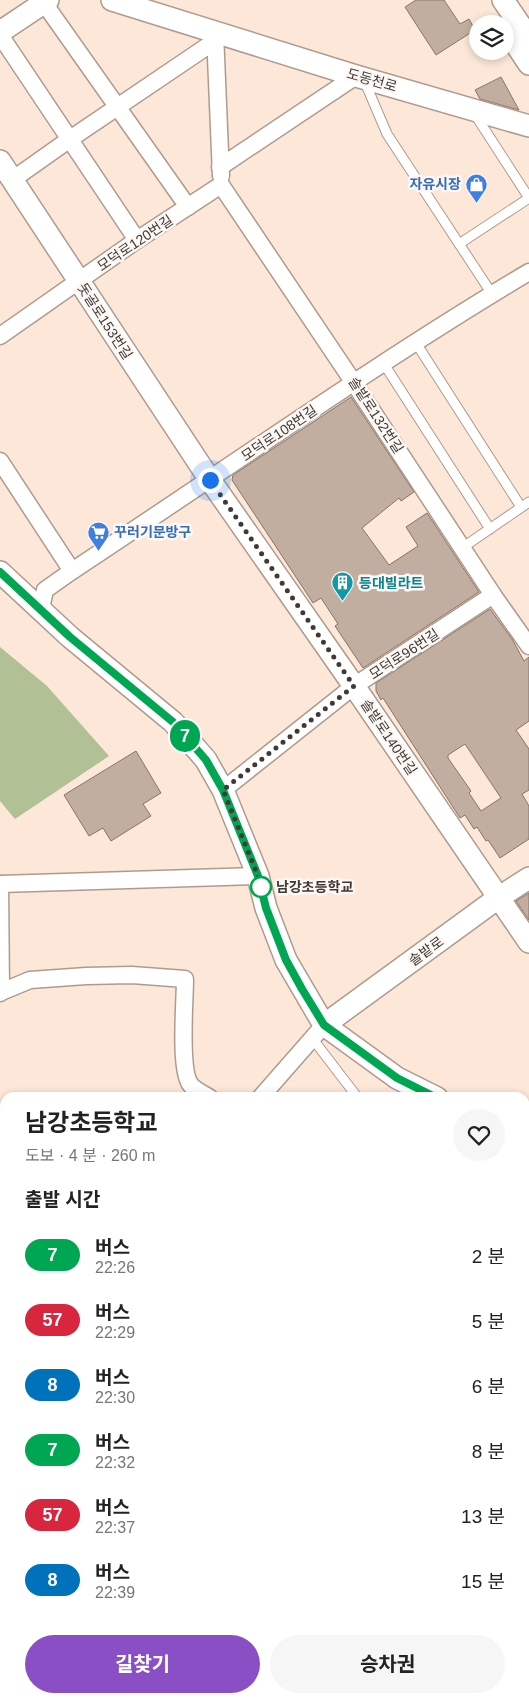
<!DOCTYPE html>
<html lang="ko">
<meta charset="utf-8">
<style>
:root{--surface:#fff;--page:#f6f6f6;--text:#222;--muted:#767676;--accent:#8b4fc5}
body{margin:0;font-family:Helvetica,"Noto Sans KR",sans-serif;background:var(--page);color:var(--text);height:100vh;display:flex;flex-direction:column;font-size:19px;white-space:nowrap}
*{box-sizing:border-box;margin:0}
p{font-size:16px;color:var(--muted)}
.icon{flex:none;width:28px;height:28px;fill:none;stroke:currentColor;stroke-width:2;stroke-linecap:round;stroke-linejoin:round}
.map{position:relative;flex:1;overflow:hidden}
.side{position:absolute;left:0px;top:1092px;width:530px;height:611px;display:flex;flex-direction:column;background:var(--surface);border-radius:15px 15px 0 0;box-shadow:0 2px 8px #0003}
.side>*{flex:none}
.badge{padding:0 10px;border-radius:16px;font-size:18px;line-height:32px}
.buttons{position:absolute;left:469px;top:15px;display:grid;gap:10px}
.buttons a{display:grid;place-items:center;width:45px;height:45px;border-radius:50%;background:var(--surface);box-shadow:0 2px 8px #0003;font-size:25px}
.you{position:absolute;width:25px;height:25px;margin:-12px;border:4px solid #fff;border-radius:50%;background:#1a73e8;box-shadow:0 0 0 8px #1a73e833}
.map>.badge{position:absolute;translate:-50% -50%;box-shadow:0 0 0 2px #fff}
h2{padding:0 25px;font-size:19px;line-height:45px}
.round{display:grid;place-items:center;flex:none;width:52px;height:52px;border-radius:26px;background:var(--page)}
.head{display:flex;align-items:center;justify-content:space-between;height:85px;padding:0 25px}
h1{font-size:24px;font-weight:700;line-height:38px}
.cta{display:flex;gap:10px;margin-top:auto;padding:10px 25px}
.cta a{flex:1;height:58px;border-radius:30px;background:var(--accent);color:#fff;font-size:20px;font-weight:700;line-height:58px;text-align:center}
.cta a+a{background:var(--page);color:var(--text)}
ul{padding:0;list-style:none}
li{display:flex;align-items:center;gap:15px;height:65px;padding:0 25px}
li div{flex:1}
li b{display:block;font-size:19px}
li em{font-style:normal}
li .badge{min-width:55px;font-weight:700;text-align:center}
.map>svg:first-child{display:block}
</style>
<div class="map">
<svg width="529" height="1703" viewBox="0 0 529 1703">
<rect width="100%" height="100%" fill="#fce7d9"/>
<g fill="#b1c095">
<path d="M0 647 47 686 109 756 15 819 0 801Z"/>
<path d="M529 1529V1703H328L335 1699H525V1532Z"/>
</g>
<g fill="#c2aea1" stroke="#877569" fill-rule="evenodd">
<path d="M416 0H444L460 24 469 19 475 30 436 55 405 7Z"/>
<path d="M501 77 519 110 480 99 475 90Z"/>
<path d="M351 397 414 492 401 501 399 498 362 528 389 565 418 546 406 527 427 513 479 592 363 668 335 626 338 624 321 598 313 603 232 480 233 475Z"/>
<path d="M490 609 512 639 524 661 529 657V721L516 730 529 749V790L522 794 529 806V839L500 858 488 840 486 841 477 827 474 829 465 815 460 818 383 698 381 700 376 691V683ZM465 744 501 798 481 811 469 793 471 791 448 758V755Z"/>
<path d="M136 751 161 793 143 804 151 816 111 841 103 828 89 836 64 795Z"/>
<path d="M529 893V920L516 901Z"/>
</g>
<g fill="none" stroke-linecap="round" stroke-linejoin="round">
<defs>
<g id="service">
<path d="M364 80 387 134 492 294"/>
<path d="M459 244 529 198 474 113"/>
<path d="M416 343 521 507"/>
<path d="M384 364 490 529"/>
<path d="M462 548 529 502"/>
<path d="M312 1038 358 1098"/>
<path d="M525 1538 529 1535"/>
<path d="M0 1692 5 1694"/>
<path d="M16 1699 27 1703"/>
<path d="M343 1703 350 1699"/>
</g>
<g id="minor">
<path d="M44 3 188 207"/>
<path d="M215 33 221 176"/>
<path d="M0 35 137 240"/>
<path d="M220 167 356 76"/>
<path d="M12 180 70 139 215 41"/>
<path d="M221 185 354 383 493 595 529 646"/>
<path d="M0 336 137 240 221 185"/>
<path d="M0 461 72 571"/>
<path d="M41 609 45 590 72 571C224 471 373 365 529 272"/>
<path d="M223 790 354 686 493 595"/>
<path d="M0 884 258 876"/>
<path d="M1 992 30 980 86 976 132 975 185 979C185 1001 179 1068 190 1084 194 1090 204 1094 210 1098"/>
<path d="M0 993 1 992 0 884"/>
<path d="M260 1098 324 1025"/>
<path d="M525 1263H529"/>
</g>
<g id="tertiary">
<path d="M112 0 356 76 529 126"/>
<path d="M503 0 529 38"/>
<path d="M505 28 529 64"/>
<path d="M0 32 48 0"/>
<path d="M0 161 210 480 354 686 529 942"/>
<path d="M0 572 70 637 173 722 206 760 223 790 258 876 266 908 286 960 324 1025 397 1078 437 1098"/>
<path d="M324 1025 498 898 529 878"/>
<path d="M525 1143 529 1144"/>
</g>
</defs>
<use href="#service" stroke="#af9b8e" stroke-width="11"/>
<use href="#minor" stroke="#af9b8e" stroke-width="19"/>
<use href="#tertiary" stroke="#af9b8e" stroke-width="24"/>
<use href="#service" stroke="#fff" stroke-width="9"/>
<use href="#minor" stroke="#fff" stroke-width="16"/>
<use href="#tertiary" stroke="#fff" stroke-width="21"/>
</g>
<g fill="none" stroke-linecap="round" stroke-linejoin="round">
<defs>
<path id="line" d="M0 572 70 637 173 722 206 760 223 790 258 876 266 908 286 960 302 989 324 1025 397 1078 437 1098"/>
</defs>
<use href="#line" stroke="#fff" stroke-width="11"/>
<use href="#line" stroke="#00a651" stroke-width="8"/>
<path stroke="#413934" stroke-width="5" stroke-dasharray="0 9" d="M210 480 354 686 223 790 258 876 262 892 261 887"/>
</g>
<defs>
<symbol id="shop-pin" viewBox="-11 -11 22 30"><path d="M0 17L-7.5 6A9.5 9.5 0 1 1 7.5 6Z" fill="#3f7fe0" stroke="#fcf8f5"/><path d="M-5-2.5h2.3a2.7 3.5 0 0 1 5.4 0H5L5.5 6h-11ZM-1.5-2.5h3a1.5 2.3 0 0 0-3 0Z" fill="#fff"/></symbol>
<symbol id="supermarket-pin" viewBox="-11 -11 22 30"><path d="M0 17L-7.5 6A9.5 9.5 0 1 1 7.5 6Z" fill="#3f7fe0" stroke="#fcf8f5"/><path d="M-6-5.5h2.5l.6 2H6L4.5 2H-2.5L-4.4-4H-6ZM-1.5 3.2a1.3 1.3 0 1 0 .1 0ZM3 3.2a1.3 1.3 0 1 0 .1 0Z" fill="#fff"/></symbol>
<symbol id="building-pin" viewBox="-11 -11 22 30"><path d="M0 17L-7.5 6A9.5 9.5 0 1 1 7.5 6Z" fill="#0f9aa8" stroke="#fcf8f5"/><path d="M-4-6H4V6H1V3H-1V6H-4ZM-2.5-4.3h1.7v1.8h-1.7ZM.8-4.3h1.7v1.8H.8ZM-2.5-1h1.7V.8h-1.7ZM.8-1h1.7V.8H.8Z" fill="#fff"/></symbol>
</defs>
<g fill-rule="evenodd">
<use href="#shop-pin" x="464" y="172" width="25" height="34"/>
<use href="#supermarket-pin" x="86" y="520" width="25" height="34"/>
<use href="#building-pin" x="330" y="570" width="25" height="34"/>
</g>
<circle fill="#fff" stroke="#00a651" stroke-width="2.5" cx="261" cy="887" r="10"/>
<g text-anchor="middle" stroke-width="5" stroke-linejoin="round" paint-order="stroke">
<g font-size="14" fill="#413934" stroke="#fcf8f5">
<text transform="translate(372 80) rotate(16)" y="5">도동천로</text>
<text transform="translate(135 243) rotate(-34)" y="5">모덕로120번길</text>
<text transform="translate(105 321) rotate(57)" y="5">돗골로153번길</text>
<text transform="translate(376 415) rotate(57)" y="5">솔밭로132번길</text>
<text transform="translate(279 433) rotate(-34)" y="5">모덕로108번길</text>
<text transform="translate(404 654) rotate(-33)" y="5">모덕로96번길</text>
<text transform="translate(389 737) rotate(56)" y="5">솔밭로140번길</text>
<text transform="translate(426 951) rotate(-36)" y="5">솔밭로</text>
</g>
<g font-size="14" font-weight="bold" fill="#366cbe" stroke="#fcf8f5" text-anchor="end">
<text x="461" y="189">자유시장</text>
<text x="114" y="537" text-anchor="start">꾸러기문방구</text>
</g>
<g font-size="14" font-weight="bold" fill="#0d838f" stroke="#fcf8f5" text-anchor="start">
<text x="359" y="588">등대빌라트</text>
</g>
<g font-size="14" font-weight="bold" fill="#413934" stroke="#fcf8f5" text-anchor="start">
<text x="276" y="892">남강초등학교</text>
</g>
</g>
</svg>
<div class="buttons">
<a><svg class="icon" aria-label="layers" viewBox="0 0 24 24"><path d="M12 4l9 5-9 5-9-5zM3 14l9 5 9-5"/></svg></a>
</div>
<div class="you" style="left:210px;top:480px"></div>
<b class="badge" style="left:185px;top:736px;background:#00a651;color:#fff">7</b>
<section class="side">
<div class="head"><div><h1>남강초등학교</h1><p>도보 · 4 분 · 260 m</p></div><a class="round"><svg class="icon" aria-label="heart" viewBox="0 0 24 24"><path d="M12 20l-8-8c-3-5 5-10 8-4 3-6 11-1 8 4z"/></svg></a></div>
<h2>출발 시간</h2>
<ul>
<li><span class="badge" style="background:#00a651;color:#fff">7</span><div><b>버스</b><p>22:26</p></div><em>2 분</em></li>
<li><span class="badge" style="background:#d7263d;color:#fff">57</span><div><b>버스</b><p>22:29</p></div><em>5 분</em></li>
<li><span class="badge" style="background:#0072bc;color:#fff">8</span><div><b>버스</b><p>22:30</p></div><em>6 분</em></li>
<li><span class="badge" style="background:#00a651;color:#fff">7</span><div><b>버스</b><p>22:32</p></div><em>8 분</em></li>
<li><span class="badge" style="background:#d7263d;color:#fff">57</span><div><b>버스</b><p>22:37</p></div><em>13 분</em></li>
<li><span class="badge" style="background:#0072bc;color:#fff">8</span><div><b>버스</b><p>22:39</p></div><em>15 분</em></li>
</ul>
<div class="cta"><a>길찾기</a><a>승차권</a></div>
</section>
</div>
